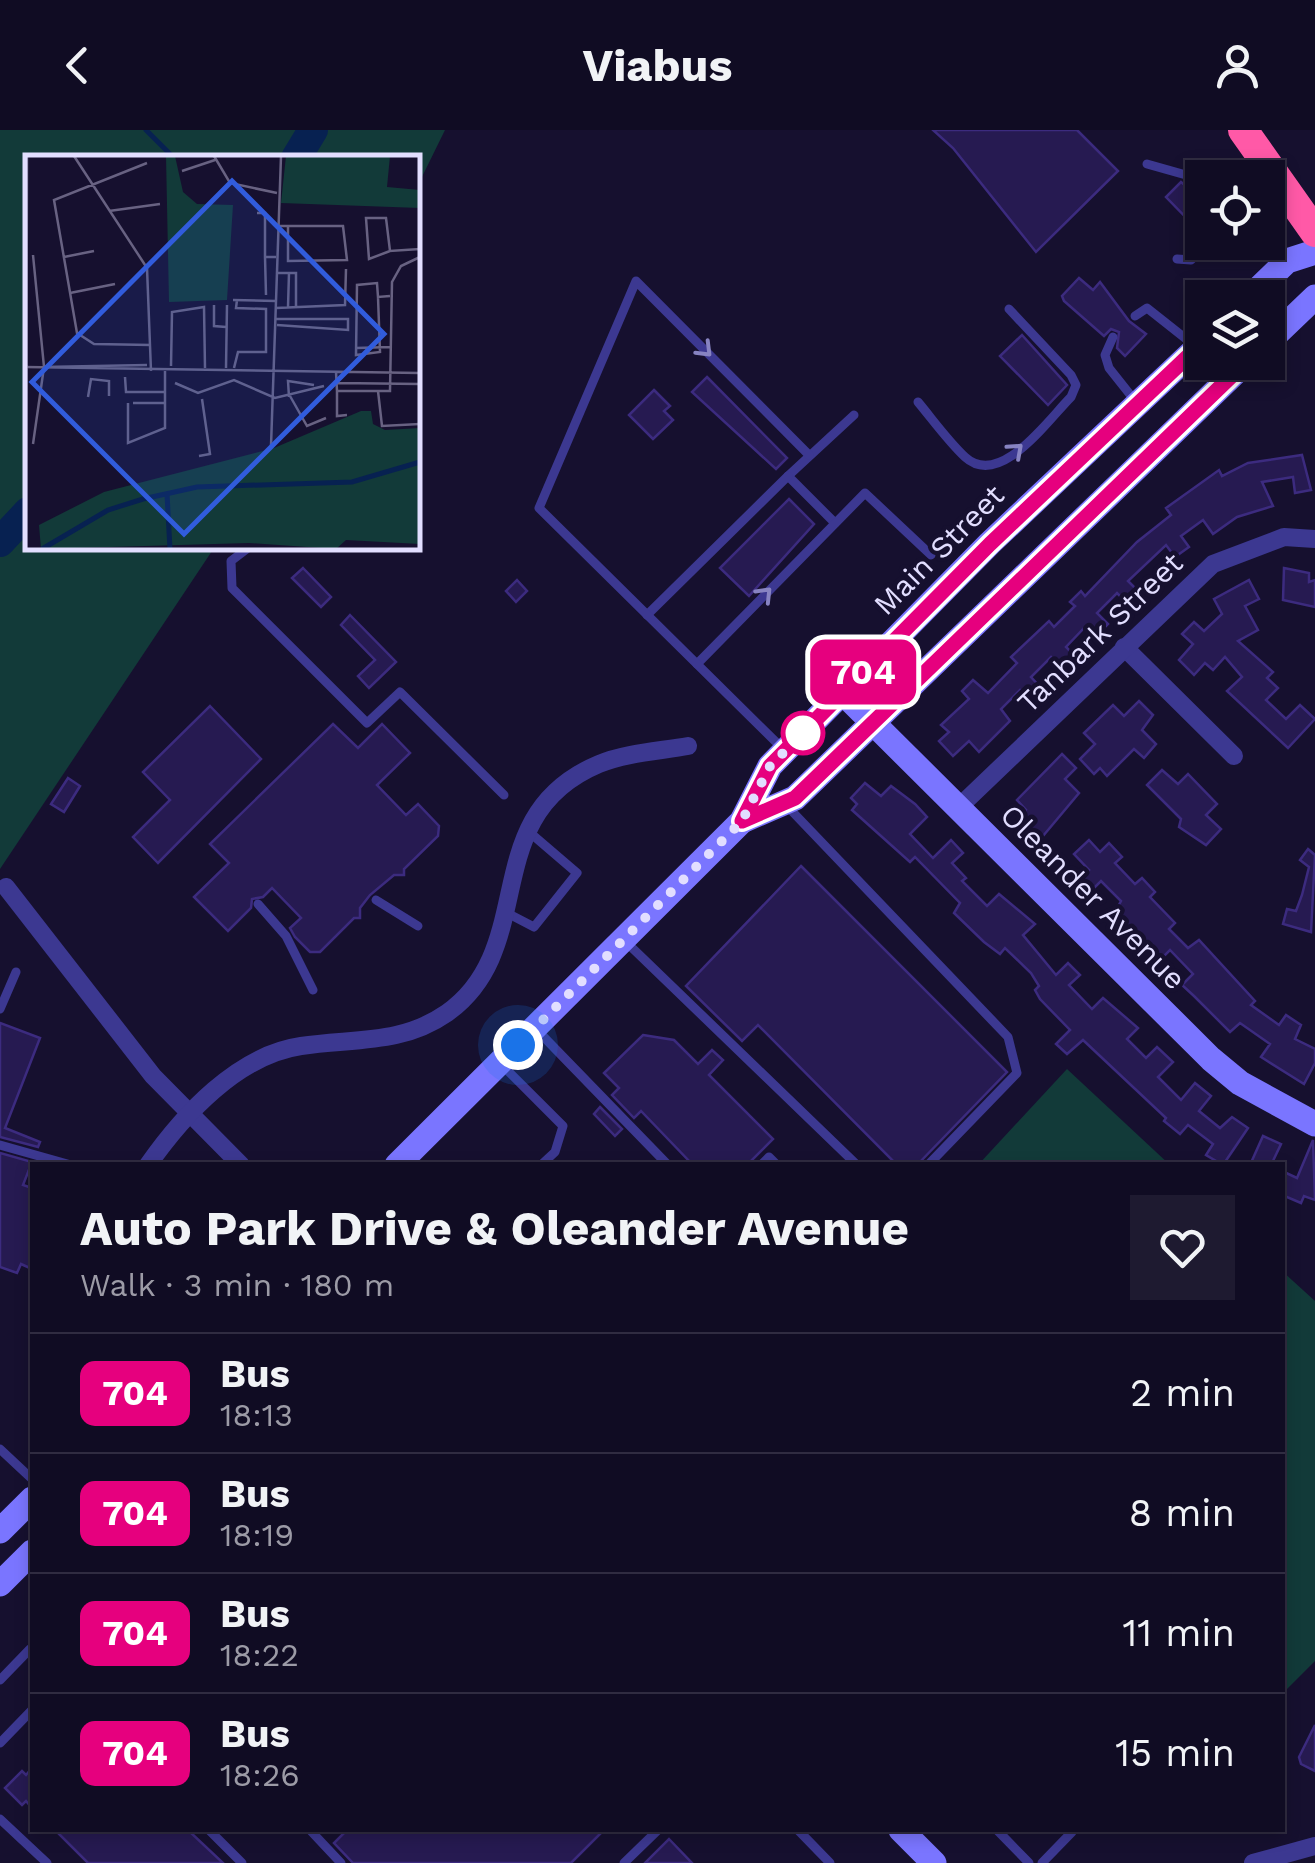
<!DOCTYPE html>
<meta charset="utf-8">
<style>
:root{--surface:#100c23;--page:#1e1a30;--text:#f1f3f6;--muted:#9c9ba6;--line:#302c41}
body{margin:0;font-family:"Work Sans",sans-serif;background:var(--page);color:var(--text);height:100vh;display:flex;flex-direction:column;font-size:38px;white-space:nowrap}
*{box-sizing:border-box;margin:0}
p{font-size:32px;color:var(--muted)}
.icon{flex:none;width:55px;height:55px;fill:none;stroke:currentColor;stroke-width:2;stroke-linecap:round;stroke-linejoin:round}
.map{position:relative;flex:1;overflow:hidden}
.side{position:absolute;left:30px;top:1032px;width:1255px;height:670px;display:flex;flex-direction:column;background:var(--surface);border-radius:0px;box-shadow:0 5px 15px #0003,0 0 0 2px var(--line)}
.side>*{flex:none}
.badge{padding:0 20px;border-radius:15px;font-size:35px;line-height:65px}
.buttons{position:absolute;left:1185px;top:30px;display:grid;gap:20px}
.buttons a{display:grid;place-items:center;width:100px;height:100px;border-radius:0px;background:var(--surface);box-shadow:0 5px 15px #0003,0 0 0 2px var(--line);font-size:50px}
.you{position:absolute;width:50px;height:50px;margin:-25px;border:8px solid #fff;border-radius:50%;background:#1a73e8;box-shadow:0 0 0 15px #1a73e833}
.map>.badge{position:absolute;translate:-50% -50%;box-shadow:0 0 0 5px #fff}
.round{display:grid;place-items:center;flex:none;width:105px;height:105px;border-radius:0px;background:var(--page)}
.head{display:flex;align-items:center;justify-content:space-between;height:170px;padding:0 50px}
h1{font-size:48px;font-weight:700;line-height:75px}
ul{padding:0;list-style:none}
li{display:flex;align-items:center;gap:30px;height:120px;padding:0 50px;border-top:2px solid var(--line)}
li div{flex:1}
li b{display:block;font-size:38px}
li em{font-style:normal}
li .badge{min-width:110px;font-weight:700;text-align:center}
header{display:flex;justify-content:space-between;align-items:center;height:130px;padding:0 50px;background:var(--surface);font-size:45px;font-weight:700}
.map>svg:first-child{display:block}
</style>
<header><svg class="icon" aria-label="back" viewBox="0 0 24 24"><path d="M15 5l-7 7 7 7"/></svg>Viabus<svg class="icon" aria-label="person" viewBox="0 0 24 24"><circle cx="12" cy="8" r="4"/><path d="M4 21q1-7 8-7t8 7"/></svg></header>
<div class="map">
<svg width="1315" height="1733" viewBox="0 0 1315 1733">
<rect width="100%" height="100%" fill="#16102f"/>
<g fill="#123a39">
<path d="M0 0H445L418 55V28H28V418H214L0 739Z"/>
<path d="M1067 939 1170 1035H978Z"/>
<path d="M1282 1141 1315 1171V1531L1283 1563Z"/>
</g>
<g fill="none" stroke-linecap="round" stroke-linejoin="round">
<path stroke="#072151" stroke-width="5" d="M146 0 174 28"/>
<g stroke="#072151" stroke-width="30">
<path d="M296 28 313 0"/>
<path d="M0 412 28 382"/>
</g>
</g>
<g fill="#261a51" stroke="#3c2b7f" stroke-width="2.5">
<path d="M933 0H1077L1118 41 1036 122 953 18Z"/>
<path d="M1181 52 1202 69V104L1166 67Z"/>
<path d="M1079 148 1093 160 1100 152 1129 191 1146 204 1125 226 1117 218 1119 202 1111 199 1104 206 1064 171 1062 166Z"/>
<path d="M1022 205 1067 255 1048 275 1000 226Z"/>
<path d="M707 247 787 328 776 339 692 262Z"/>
<path d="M654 260 670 276 664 281 673 290 653 309 629 285Z"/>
<path d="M1302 325 1311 360 1295 363 1293 347 1262 352 1273 376 1237 387 1213 404 1203 390 1181 406 1189 417 1175 427 1166 415 1128 451 1139 462 1127 473 1117 463 1097 483 1108 494 1095 507 1085 497 1066 517 1076 527 1063 539 1051 527 1031 547 1042 559 1030 571 1020 560 1001 579 1010 591 979 622 969 611 953 626 939 611 949 602 941 595 969 569 962 561 973 550 988 563 1017 533 1011 527 1049 491 1054 497 1075 476 1070 472 1081 461 1085 466 1137 412 1171 385 1166 378 1219 340 1222 346 1248 333Z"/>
<path d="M789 369 814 394 749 466 720 438Z"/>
<path d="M303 438 331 467 321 477 292 448Z"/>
<path d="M1284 438 1309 443V452L1315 450V477L1283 470Z"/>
<path d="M517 450 527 461 516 472 506 461Z"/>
<path d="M1249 450 1259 469 1245 476 1258 500 1238 511 1273 542 1267 548 1278 558 1266 570 1286 589 1300 575 1315 589 1288 618 1227 561 1242 547 1225 527 1213 540 1205 533 1194 545 1179 530 1193 514 1182 504 1194 492 1204 501 1222 484 1214 469Z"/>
<path d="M350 485 396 532 369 558 358 546 375 530 341 495Z"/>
<path d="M1139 571 1153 585 1142 600 1156 614 1144 628 1134 619 1107 646 1100 638 1094 644 1080 629 1095 614 1084 603 1113 575 1124 586Z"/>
<path d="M210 576 261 629 158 733 133 707 170 670 143 642Z"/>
<path d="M333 594 358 618 382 594 410 623 377 655 406 685 418 674 439 696 438 706 404 739V745H394L370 765 360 778V788H354L320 822H310L295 807 290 798 301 788 272 758 263 767 252 769 251 778 228 801 194 767 229 733 210 714Z"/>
<path d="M1062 624 1076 638 1065 649 1079 663 1038 712 1018 693 1026 680 1017 670Z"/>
<path d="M1162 640 1178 654 1188 644 1217 674 1206 685 1221 699 1206 715 1179 697 1181 689 1147 655Z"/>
<path d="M68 648 80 656 64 682 51 674Z"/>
<path d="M865 653 881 666 891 656 915 674 927 687 910 704 933 728 951 710 963 723 952 733 966 748 962 751 987 776 999 764 1035 794 1023 805 1056 845 1068 833 1080 845 1069 855 1092 879 1103 868 1138 898 1127 909 1146 928 1157 917 1173 932 1158 947 1181 970 1195 953 1211 966 1199 981 1220 998 1232 987 1248 998 1223 1035 1206 1025 1213 1014 1188 995 1180 1004 1164 991 1166 988 1083 910 1067 924 1056 914 1070 900 1040 869 1035 860 1039 856 1031 843 1005 818 1000 824 984 812 954 783 960 773 915 727 910 732 852 680 857 674 851 668Z"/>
<path d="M1089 710 1100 722 1109 713 1122 727 1115 733 1135 754 1142 748 1155 762 1150 767 1175 793 1169 799 1188 818 1199 810 1255 871 1251 875 1279 895 1286 885 1301 895 1295 909 1315 919V933L1304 954 1261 927 1270 914 1240 893 1230 902 1194 866 1182 855 1193 844 1170 820 1158 832 1114 784 1121 771 1101 751 1089 763 1078 751 1089 740 1074 724Z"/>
<path d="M1308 719 1315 725 1311 802 1283 794 1287 779 1296 781 1302 765 1309 737 1300 730Z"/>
<path d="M801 736 1007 942 917 1035H897L758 895 742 911 686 856Z"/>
<path d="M0 893 40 908 5 998 40 1012 38 1017 0 1007Z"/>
<path d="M643 905 674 910 698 934 712 920 723 930 709 945 773 1009 747 1035H693L641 981 634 988 612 965 619 958 604 943Z"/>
<path d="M600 977 622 999 615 1006 594 984Z"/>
<path d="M1263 1006 1281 1014 1271 1035H1250Z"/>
<path d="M1313 1010 1315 1070 1304 1066 1301 1073 1282 1065V1041L1297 1048Z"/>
<path d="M0 1023 32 1032 23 1055 32 1058V1139L21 1134 17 1143 0 1137Z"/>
<path d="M1315 1595V1641L1301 1634 1299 1627Z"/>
<path d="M32 1638V1678L26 1671 22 1675 5 1658 22 1641 26 1645Z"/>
<path d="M55 1700H188L223 1733H88Z"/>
<path d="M347 1700H604L571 1733H353L334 1713Z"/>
<path d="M669 1709 692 1733H645Z"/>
</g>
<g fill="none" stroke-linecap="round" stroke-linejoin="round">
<g stroke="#3c3891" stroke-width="9">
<path d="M1147 34 1186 45 1202 61"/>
<path d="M1177 129 1191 130 1210 112"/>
<path d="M1135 186 1147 178 1195 216"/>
<path d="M1113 207 1105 225 1109 238 1136 272"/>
<path d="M918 272C933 290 948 311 965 327 1000 359 1047 291 1071 267L1076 255 1071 245 1009 179"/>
<path d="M835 393 788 346 854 285"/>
<path d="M248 418 231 431 232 458 367 593 400 562 504 665"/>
<path d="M647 485 788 346"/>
<path d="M697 534 865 363 931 425"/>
<path d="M781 617 539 378 636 151 809 325"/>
<path d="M786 675 1008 907 1017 943 928 1035"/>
<path d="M376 770 418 796"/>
<path d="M258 774 286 806 313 860"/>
<path d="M507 783 534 797 577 743 528 701"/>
<path d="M625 811 857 1035"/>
<path d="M0 879 16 842"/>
<path d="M537 900 668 1035"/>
<path d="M502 935 563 996 555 1022 541 1035"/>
<path d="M0 1015 71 1035"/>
<path d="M761 1035 769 1027 777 1035"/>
<path d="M0 1319 32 1349"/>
<path d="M0 1550 30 1519 32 1522"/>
<path d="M0 1613 32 1580"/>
<path d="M0 1689 47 1733"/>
<path d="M209 1700 242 1733"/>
<path d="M310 1700 341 1733"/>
<path d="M798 1700 830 1733"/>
<path d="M997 1700 1029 1733"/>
<path d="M624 1733 658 1700"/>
<path d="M1042 1733 1072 1702"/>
</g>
<g stroke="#3c3891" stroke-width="18">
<path d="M1124 517 1234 626"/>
<path d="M958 678 1213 434 1284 407 1315 409"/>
<path d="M6 757 153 946 241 1035"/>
<path d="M148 1035C183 985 238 925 301 916 353 908 401 915 447 883 541 816 475 686 599 634 625 623 660 621 688 616"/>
<path d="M1253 1733 1315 1716"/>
</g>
<g stroke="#7a75ff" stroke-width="25">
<path d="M1249 168 1287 131 1315 122"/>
<path d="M1268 212 1315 167"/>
<path d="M843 563 1211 929 1240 953 1315 994"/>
<path d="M742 691 795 668 1246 232"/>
<path d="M397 1035 742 691 770 636 990 413 1202 213"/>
<path d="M0 1401 32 1369"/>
<path d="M0 1454 32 1422"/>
<path d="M901 1700 934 1733"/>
</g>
<path stroke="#ff59a7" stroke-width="30" d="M1243 0 1315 102"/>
</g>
<defs><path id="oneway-chevron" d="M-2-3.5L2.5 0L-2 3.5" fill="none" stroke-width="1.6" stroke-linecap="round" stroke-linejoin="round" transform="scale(2.5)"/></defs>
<g stroke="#8783c2">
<use href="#oneway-chevron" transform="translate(705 220) rotate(45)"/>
<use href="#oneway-chevron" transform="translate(1016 320) rotate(-42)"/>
<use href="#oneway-chevron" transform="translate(765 464) rotate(-46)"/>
</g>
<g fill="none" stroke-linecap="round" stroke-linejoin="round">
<defs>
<path id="line" d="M1202 213 990 414 770 636 742 691 795 668 1246 232"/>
</defs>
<use href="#line" stroke="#fff" stroke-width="22"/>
<use href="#line" stroke="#e6007e" stroke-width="15"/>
<path stroke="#e2deff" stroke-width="10" stroke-dasharray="0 18" d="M518 915 742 691 770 636 808 598 803 603"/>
</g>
<circle fill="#fff" stroke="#e6007e" stroke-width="5" cx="803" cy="603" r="20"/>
<g text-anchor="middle" stroke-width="9" stroke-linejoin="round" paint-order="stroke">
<g font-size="30" fill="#e2deff" stroke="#16102f">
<text transform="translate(939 420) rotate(-45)" y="10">Main Street</text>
<text transform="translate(1100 503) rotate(-44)" y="10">Tanbark Street</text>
<text transform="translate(1093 767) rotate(45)" y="10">Oleander Avenue</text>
</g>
</g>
<g transform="translate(25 25)">
<rect width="395" height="395" fill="#16102f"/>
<path d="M141 1H150L158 37 172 49 208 50 202 145 144 147ZM261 1H365L362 32 395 35V53L256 48ZM336 256H346L348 269 360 275 395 273V389L321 385 311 394 224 388 16 394 14 370 79 337 249 293Z" fill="#123a39"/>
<path fill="none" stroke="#072151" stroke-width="5" d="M142 339 145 394M17 394 83 355 118 344 172 332 327 327 395 307"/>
<path fill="none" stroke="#686282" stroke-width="2.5" d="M49 1 122 113 126 216M189 1 205 28 252 38M122 8 29 45 52 178 69 189 126 190M157 16 190 5M84 56 135 49M232 58H240V102H251M251 71H318L322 105 263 106V71M365 96 344 104 341 63H361L365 96 395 94M39 102 69 96M240 102 241 140M251 118H271V152M45 138 90 129M353 142 355 197 331 200 332 130 352 128 353 142 365 141M208 145 251 146M189 150V171L201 172M263 152 264 118M251 153 320 150 321 114M251 164H323V175L252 170M331 193 365 192M146 211 147 157 179 152 180 213M0 212 395 218M19 212 122 210M201 213 202 150M209 213 213 197H241V154L211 153 212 145M311 217 312 236H365L367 127 376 111 395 102M100 222 101 237H140M150 228 173 238 209 225 250 243 299 231M312 228 395 229M312 236V261L322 260M353 236 357 271 395 269M265 241 282 271 301 263M63 242 66 224 84 226V241M264 242 263 226 289 230M103 248V288L140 273V216M108 248H140M8 289 19 212 8 100M246 291 256 1M174 301 185 299 177 244M1 394 2 1"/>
<path fill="#315cdc" fill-opacity="0.15" stroke="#315cdc" stroke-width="5" d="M207 26 359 179 159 379 7 227Z"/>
<rect width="395" height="395" fill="none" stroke="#e2deff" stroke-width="5"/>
</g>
</svg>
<div class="buttons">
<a><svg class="icon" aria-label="locate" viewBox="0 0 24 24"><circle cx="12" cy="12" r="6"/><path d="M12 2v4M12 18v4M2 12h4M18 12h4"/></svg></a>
<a><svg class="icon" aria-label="layers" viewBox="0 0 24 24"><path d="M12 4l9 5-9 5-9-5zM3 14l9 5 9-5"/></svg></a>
</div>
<div class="you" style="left:518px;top:915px"></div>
<b class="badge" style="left:863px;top:542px;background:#e6007e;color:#fff">704</b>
<section class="side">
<div class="head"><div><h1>Auto Park Drive &amp; Oleander Avenue</h1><p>Walk · 3 min · 180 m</p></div><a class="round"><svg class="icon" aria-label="heart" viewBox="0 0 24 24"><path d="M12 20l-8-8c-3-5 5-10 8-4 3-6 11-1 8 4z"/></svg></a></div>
<ul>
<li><span class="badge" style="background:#e6007e;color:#fff">704</span><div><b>Bus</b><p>18:13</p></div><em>2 min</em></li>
<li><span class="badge" style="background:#e6007e;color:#fff">704</span><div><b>Bus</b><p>18:19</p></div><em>8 min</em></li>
<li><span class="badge" style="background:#e6007e;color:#fff">704</span><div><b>Bus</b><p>18:22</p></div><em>11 min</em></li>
<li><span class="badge" style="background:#e6007e;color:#fff">704</span><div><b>Bus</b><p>18:26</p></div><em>15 min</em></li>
</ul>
</section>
</div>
